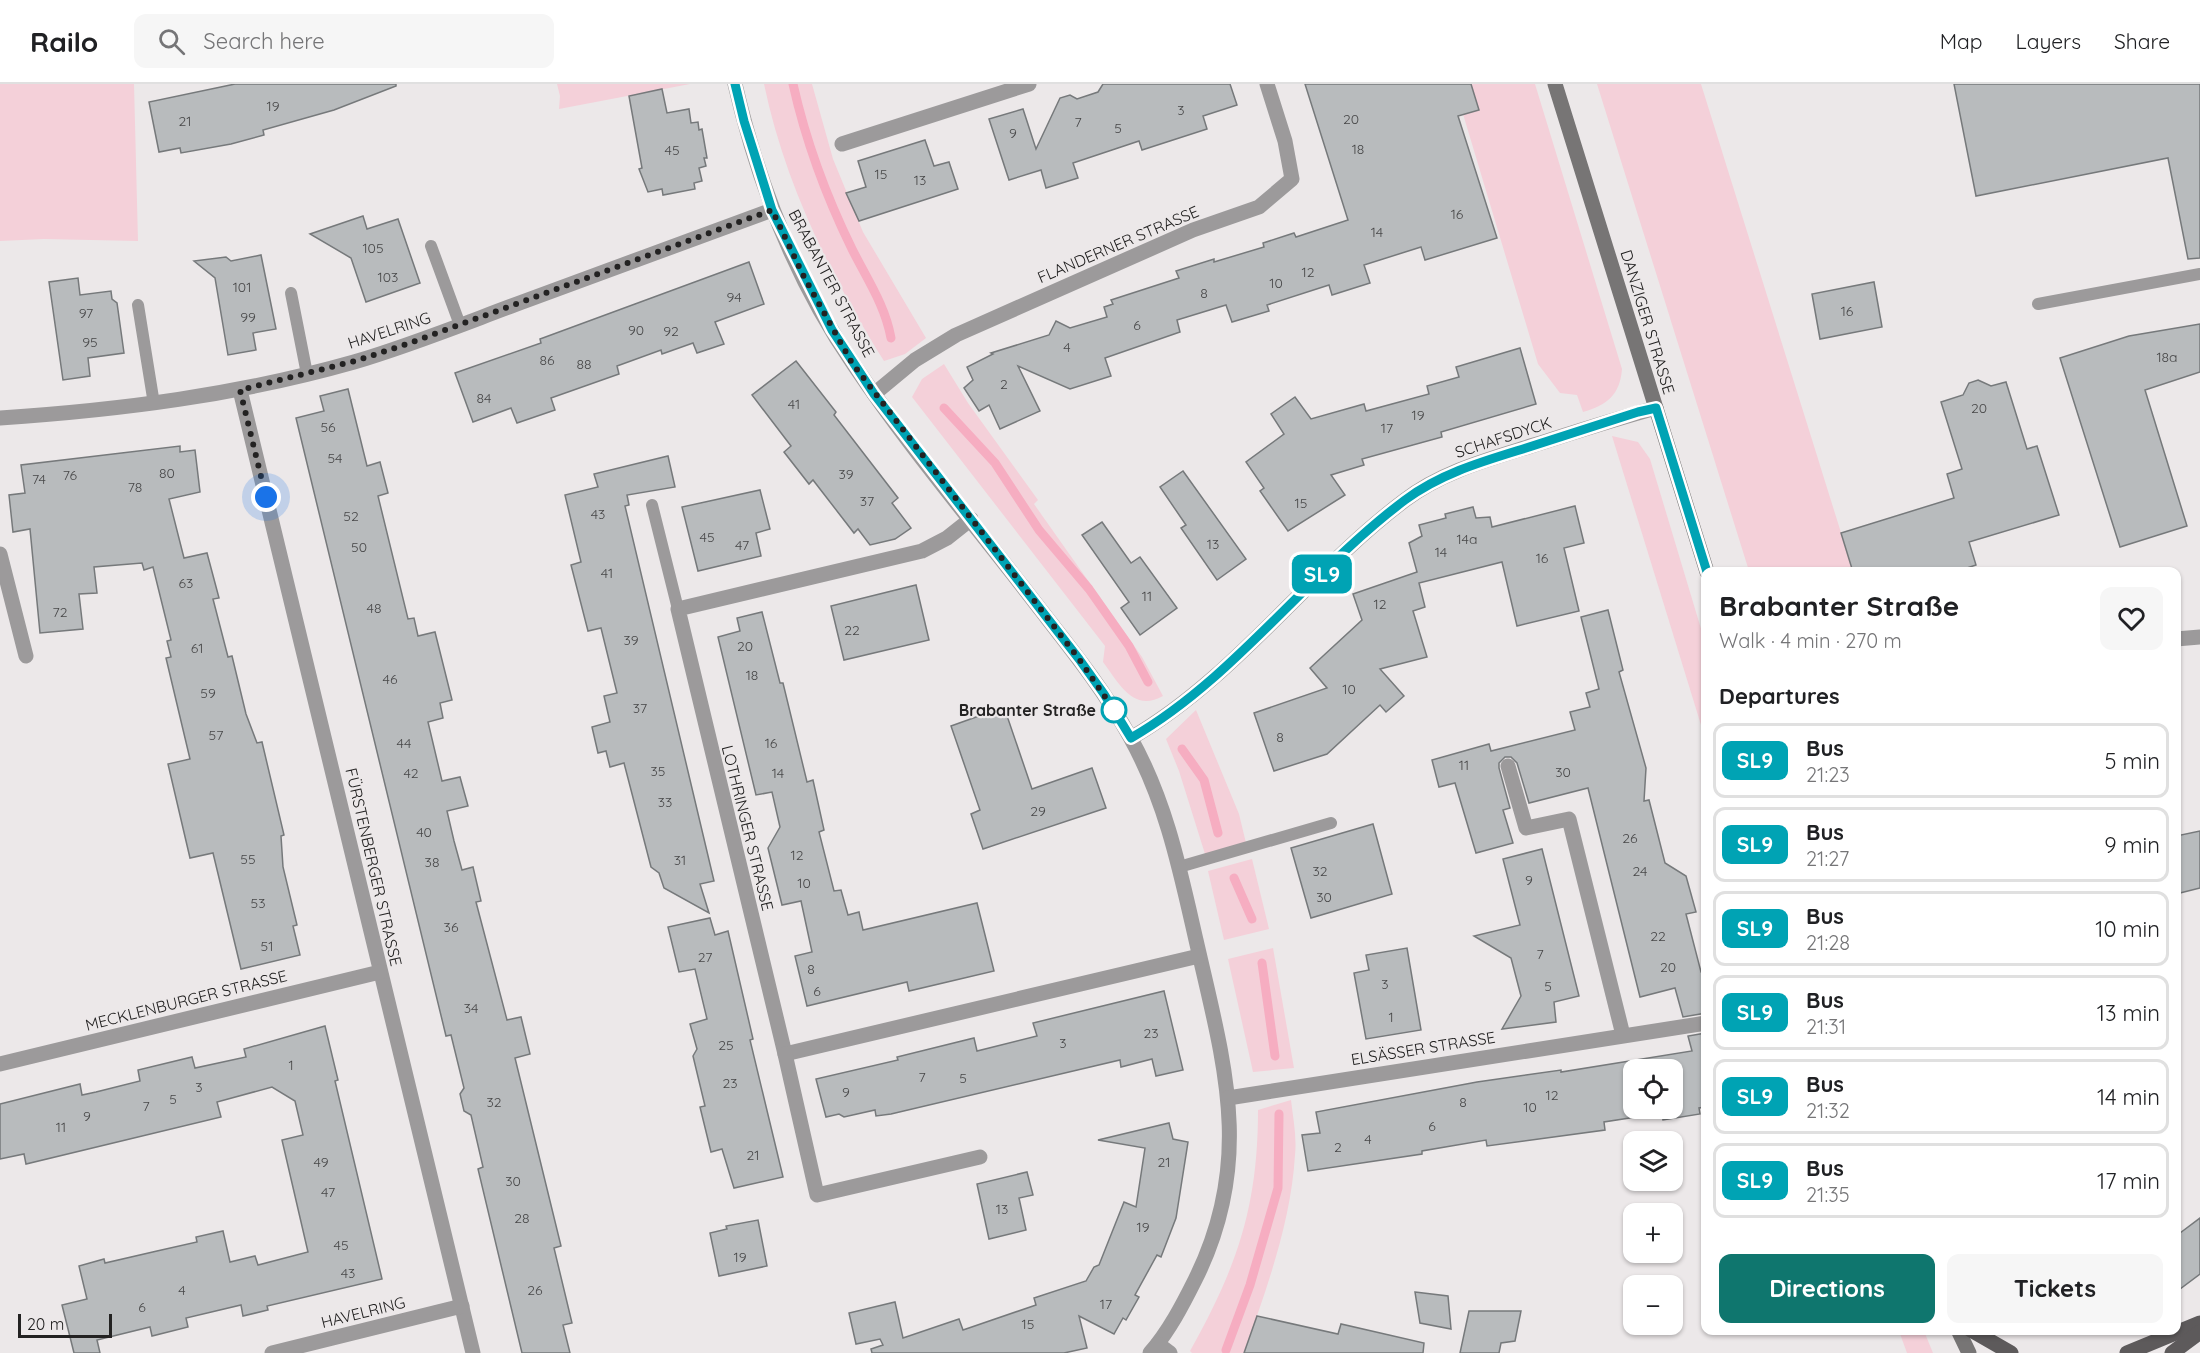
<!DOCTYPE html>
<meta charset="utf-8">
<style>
:root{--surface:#fff;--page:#f6f6f6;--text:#202124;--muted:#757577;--line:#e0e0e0;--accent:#0f766e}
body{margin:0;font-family:Quicksand,sans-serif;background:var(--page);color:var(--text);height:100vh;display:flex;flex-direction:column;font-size:22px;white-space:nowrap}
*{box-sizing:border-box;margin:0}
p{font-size:20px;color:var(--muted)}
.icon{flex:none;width:33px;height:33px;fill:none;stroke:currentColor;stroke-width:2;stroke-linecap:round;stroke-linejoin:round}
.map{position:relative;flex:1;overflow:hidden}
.details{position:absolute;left:1701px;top:483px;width:480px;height:768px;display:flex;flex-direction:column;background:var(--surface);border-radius:12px;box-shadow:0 2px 4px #0004}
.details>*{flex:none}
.badge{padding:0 12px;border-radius:9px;font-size:21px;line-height:39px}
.controls{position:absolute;left:1623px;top:975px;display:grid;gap:12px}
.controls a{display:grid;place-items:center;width:60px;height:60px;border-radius:12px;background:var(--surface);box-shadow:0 2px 4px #0004;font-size:30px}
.scale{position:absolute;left:18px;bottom:15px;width:94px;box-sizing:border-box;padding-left:6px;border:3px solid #232222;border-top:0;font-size:16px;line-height:21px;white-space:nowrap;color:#232222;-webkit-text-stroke:4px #ece8e9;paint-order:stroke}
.you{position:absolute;width:30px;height:30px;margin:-15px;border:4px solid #fff;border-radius:50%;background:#1a73e8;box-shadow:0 0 0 9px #1a73e833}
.map>.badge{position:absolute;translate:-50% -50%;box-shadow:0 0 0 3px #fff}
h2{padding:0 18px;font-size:22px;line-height:54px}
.round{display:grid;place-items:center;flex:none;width:63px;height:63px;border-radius:12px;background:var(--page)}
.overview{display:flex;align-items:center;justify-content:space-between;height:102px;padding:0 18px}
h1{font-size:28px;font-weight:700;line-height:45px}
.cta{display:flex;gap:12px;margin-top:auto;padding:12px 18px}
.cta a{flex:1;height:69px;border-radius:12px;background:var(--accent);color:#fff;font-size:24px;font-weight:700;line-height:69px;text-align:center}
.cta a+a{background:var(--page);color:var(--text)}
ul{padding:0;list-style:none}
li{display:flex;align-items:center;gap:18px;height:75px;margin:0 12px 9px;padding:0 6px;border:3px solid var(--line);border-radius:12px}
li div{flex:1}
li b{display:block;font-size:22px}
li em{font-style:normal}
li .badge{min-width:66px;font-weight:700;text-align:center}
header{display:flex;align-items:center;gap:36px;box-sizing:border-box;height:84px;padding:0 30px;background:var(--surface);border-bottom:2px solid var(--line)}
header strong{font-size:28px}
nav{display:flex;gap:33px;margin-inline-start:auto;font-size:21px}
.search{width:420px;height:54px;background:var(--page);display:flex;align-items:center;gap:15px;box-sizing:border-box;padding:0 21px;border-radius:12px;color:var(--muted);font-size:22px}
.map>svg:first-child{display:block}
</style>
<header>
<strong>Railo</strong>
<div class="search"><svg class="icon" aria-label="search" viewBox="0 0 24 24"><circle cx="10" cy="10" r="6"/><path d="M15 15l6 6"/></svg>Search here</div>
<nav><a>Map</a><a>Layers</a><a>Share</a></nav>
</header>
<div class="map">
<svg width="2200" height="1269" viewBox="0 0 2200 1269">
<rect width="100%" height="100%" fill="#ece8e9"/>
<g fill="#f4d0d9">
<path d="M0 0H134L138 157 44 155 0 157Z"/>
<path d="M557 0H690L559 25 560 12Z"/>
<path d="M764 0H812L833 75 863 148 926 254 905 270 884 277C830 191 785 100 764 0Z"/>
<path d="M1453 0H1535L1622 285C1620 311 1607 321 1583 328L1577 311 1560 309 1538 280 1463 30 1479 26 1471 1Z"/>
<path d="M1597 0H1701L1853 487H1749Z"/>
<path d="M944 280 968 319 1038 416 1034 420 1142 573 1163 612C1133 629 1119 599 1103 578L1105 562 912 313 922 295Z"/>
<path d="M1612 352 1638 358 1650 375 1705 558V654Z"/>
<path d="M1196 626 1239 730 1246 759 1205 770 1179 687 1166 655Z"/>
<path d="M1252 775 1269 845 1224 856 1208 787Z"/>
<path d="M1273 864 1294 984 1253 988 1228 875Z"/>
<path d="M1291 1016C1293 1034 1297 1053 1295 1071 1291 1139 1266 1206 1244 1269H1192L1190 1267C1237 1183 1258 1123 1258 1026Z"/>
<path d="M1899 1247H1924L1933 1269H1907Z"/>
</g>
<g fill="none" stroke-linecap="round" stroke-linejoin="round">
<g stroke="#f6adc1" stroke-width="9">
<path d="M793 0C806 58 826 112 852 165 867 195 885 221 891 254"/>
<path d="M944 324 995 379 1039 446 1089 505 1129 562 1148 598"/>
<path d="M1182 665 1204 696 1218 749"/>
<path d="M1234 794 1252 835"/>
<path d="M1262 879 1275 972"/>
<path d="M1226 1266 1250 1201 1278 1104 1279 1030"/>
</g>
</g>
<g fill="#b8bbbd" stroke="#76797b" stroke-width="1.5" fill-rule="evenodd">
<path d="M235 0H396V2L334 26 263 46 264 51 231 60 181 69 180 64 159 68 149 18Z"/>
<path d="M1103 0H1230L1237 21 1203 32 1207 45 1142 66 1139 57 1073 79 1078 94 1046 104 1041 86 1009 96 989 35 1023 25 1036 65 1060 14 1070 11 1077 15 1098 8Z"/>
<path d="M1305 0H1471L1479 26 1458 32 1497 154 1425 176 1421 163 1364 181 1370 199 1332 211 1329 201 1267 221 1269 227 1232 238 1226 221 1177 236 1180 248 1105 274 1111 292 1070 305 1018 282 1040 327 1000 345 989 321 979 327 964 304 973 296 967 283 993 270 991 269 1049 251 1056 237 1070 244 1107 233 1104 223 1113 220 1111 216 1179 194 1176 187 1214 175V178L1264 163 1263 159 1294 149 1296 153 1348 136Z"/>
<path d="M1954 0H2200V174L2188 175 2168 74 1976 112Z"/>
<path d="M662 5 667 29 689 25 691 39 698 38 699 46 702 45 707 74H704L706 82 699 84 702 97 694 99 695 105 663 111 662 105 648 108 639 85 642 84 629 12Z"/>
<path d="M925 56 934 82 949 78 958 105 859 137 846 109 866 103 858 77Z"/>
<path d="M363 132 367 145 398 135 420 199 366 218 351 174 310 150Z"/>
<path d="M261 171 276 245 253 249 256 266 228 271 215 194 194 177 226 173 231 177Z"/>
<path d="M749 178 764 220 715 238 724 260 697 269 693 259 662 270 661 266 617 282 619 290 551 314 555 326 517 339 511 324 473 338 455 289 541 259 540 255Z"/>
<path d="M78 194 80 211 111 207 112 215 117 219 124 269 88 274 90 292 63 296 49 198Z"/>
<path d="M1874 198 1882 243 1820 255 1812 210Z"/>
<path d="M2200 240V288L2145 306 2187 442 2120 463 2060 274 2129 252Z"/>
<path d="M1520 264 1536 320 1441 348 1442 353 1362 375 1364 381 1331 391 1345 411 1288 447 1260 407 1264 404 1246 378 1284 350 1271 330 1295 313 1311 335 1364 320 1366 327 1429 310 1427 302 1459 293 1456 283Z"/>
<path d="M796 277 836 328 834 331 898 414 892 419 911 444 895 455 870 461 858 445 854 449 813 396 809 400 784 368 791 362 752 311Z"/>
<path d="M1978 296 1991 302 2006 298 2027 365 2037 362 2059 431 1969 458 1976 481 1955 488H1853L1841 449 1954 414 1947 390 1962 385 1941 318 1963 311 1969 299Z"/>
<path d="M348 305 367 382 380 378 388 409 378 412 408 535 414 534 418 552 435 548 452 616 440 619 443 634 428 638 442 697 460 693 468 722 447 727 454 757 462 786 473 783 481 817 476 818 507 936 521 933 530 970 515 974 561 1162 554 1164 572 1239 563 1241 570 1269H522L478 1085 483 1083 471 1031 464 1027 460 1010 464 1004 451 951 446 952 296 334 324 327 320 312Z"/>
<path d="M180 362V368L195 366 200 408 169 415 184 474 207 469 219 514 213 515 228 573 232 572 246 630 257 659 262 658 284 751 281 752 283 783 297 841 293 842 300 871 241 885 213 769 190 774 168 680 190 675 166 574 171 573 167 557 171 556 153 483 144 486 142 479 94 483 97 509 79 510 83 545 40 549 30 445 13 448 9 411 25 409 21 381Z"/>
<path d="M668 372 675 403 627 411 629 421 625 422 714 797 700 800 709 829 664 804 659 789 651 783 624 679 610 683 606 667 598 669 592 643 610 638 604 612 617 609 601 544 588 547 571 481 581 478 565 411 598 403 594 390Z"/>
<path d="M1183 387 1246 475 1217 496 1181 444 1186 441 1160 403Z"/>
<path d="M760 406 770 445 756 449 761 472 698 487 682 423Z"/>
<path d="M1575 422 1584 459 1564 464 1579 527 1517 542 1502 478 1419 499 1425 523 1413 527 1427 573 1380 585 1404 612 1386 628 1380 621 1327 670 1274 687 1254 629 1327 604 1310 584 1362 536 1353 510 1417 488 1409 459 1422 452 1419 441 1446 434 1445 430 1473 423 1476 434 1490 433 1492 443Z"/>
<path d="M1102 438 1131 479 1140 473 1177 524 1140 551 1121 524 1129 518 1082 451Z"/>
<path d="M916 501 929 556 844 576 831 522Z"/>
<path d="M1608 526 1623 586 1619 588 1646 684 1644 717 1649 716 1665 779 1686 792 1696 828 1686 830 1701 888 1706 887V929L1683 933 1675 904 1640 913 1588 704 1529 719 1517 679 1511 673H1505L1499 679V684L1510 724 1503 726 1513 759 1476 769 1455 699 1439 703 1432 676 1489 660 1491 667 1575 646 1570 628 1590 623 1586 609 1599 605 1581 533Z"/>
<path d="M762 528 780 599H783L807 698 813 696 824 746 819 748 834 807 841 806 848 831 859 828 863 846 977 819 994 887 909 907 907 898 807 922 795 872 812 868 801 817 782 821 768 764 780 743 772 708 756 711 718 553 740 547 737 534Z"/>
<path d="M1004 623 1032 705 1092 684 1106 724 983 765 971 730 980 726 951 642Z"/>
<path d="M1373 740 1392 810 1311 834 1291 764Z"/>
<path d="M2200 747V804L2176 810V752Z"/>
<path d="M1542 765 1579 912 1554 918 1556 938 1502 945 1521 912 1511 874 1474 852 1520 841 1503 775Z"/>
<path d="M710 834 715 851 728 847 753 955 750 956 783 1093 734 1104 722 1065 711 1068 700 1023 705 1022 693 972 697 965 690 940 707 935 695 885 679 888 668 843Z"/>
<path d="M1407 864 1421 946 1366 955 1354 889 1369 886 1366 871Z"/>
<path d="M1164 907 1183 986 1156 992 1152 975 1121 983 1120 976 891 1030 876 1032 875 1026 844 1033 839 1030 826 1033 816 995 898 976 897 973 974 954 977 967 1037 952 1033 939Z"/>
<path d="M325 942 338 996 335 997 382 1195 267 1222 268 1226 243 1232 241 1221 186 1234 188 1243 152 1252 150 1243 97 1256 100 1269H74L62 1221 87 1215 79 1182 104 1175 105 1179 157 1167 197 1158 196 1153 223 1147 230 1178 255 1172 258 1181 308 1168 282 1056 303 1051 295 1017 272 1003 217 1018 221 1033 26 1080 24 1070 0 1075V1020L80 1000 82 1011 96 1008 140 997 138 986 192 973 195 984 246 973 244 965Z"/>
<path d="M1706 949V1023L1699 1024 1700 1030 1663 1036 1662 1029 1604 1038 1605 1046 1487 1062 1486 1056 1422 1067V1070L1308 1087 1302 1051 1320 1049 1316 1028 1477 998 1561 986V988L1692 967 1688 952ZM1634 986H1672V1024H1634Z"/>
<path d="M1169 1039 1173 1055 1188 1058 1176 1134 1161 1173 1157 1171 1135 1211 1139 1213 1126 1236 1123 1234 1114 1250 1079 1232 1087 1264 1064 1269H872L871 1265 883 1261 880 1255 856 1260 849 1229 895 1218 903 1254 959 1235 963 1246 1036 1221 1034 1214 1086 1197 1094 1183 1099 1181 1124 1118 1136 1123 1145 1064 1098 1056Z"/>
<path d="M1027 1088 1033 1111 1019 1114 1026 1146 989 1155 977 1100Z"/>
<path d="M2200 1134V1190L2176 1208V1152Z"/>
<path d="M758 1136 767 1182 719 1192 710 1149 727 1145 726 1142Z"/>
<path d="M1415 1208 1448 1212 1451 1245 1420 1239Z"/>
<path d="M1469 1227H1521L1515 1257 1501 1259 1499 1269H1460Z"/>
<path d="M1257 1232 1338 1250 1341 1240 1424 1259 1423 1269H1244Z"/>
</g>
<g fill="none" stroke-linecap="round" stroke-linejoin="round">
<g stroke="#9c9a9b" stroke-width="12">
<path d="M431 162 460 241"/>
<path d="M291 209 307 290"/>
<path d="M2038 220 2200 190"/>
<path d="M138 221 154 320"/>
<path d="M652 421 678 525"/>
<path d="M1179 783 1331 739"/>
</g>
<g stroke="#9c9a9b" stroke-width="15">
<path d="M735 0C758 99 796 197 854 281 911 366 978 444 1040 525 1072 566 1105 607 1130 653 1166 717 1180 786 1196 856 1224 979 1255 1076 1195 1196 1182 1222 1169 1247 1150 1269"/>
<path d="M842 60 1029 0"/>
<path d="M240 306 473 1269"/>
<path d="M874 310 915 276 956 251 1193 146 1259 123 1292 95 1285 57 1267 0"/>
<path d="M0 334C120 326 238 311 354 278 412 261 468 238 525 217 607 187 690 156 772 126"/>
<path d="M971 435 947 454 922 467 678 525 785 970 1199 872"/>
<path d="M0 470 26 572"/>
<path d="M2176 555 2200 553"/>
<path d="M1131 654C1235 594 1309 488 1405 416 1443 387 1490 375 1534 361 1575 348 1615 335 1656 324"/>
<path d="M1508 682 1526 744 1569 735 1623 951"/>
<path d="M785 970 817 1111 980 1073"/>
<path d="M0 980 380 888"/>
<path d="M1228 1014 1706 939"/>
<path d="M1158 1260 1170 1269"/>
<path d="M272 1269 462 1222"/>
</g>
<g stroke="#777575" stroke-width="15">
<path d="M1555 0 1707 488"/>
<path d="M1958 1246 1969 1269"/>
</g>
<g stroke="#5d5a5b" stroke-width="15">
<path d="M1971 1246 2011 1269"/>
<path d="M2127 1269 2200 1239"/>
<path d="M2172 1269 2200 1248"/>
</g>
</g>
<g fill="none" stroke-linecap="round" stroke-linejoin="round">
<defs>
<path id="line" d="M735 0 744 37 772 126 832 246 874 310 1079 575 1104 610 1131 654C1234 595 1310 487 1405 416 1441 389 1484 377 1526 364 1563 352 1601 340 1638 328L1656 324 1707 488"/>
</defs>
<use href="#line" stroke="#fff" stroke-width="14"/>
<use href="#line" stroke="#00a3b4" stroke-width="9"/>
<path stroke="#232222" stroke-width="6" stroke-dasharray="0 10.8" d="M266 413 240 306 355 277 407 260 772 126 803 191 852 279 1079 575 1114 626"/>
</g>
<circle fill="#fff" stroke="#00a3b4" stroke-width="3" cx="1114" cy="626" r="12"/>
<g text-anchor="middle" stroke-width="4.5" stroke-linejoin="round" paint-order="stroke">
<g font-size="14" fill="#484849">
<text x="273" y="27">19</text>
<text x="1181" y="31">3</text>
<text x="1351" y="40">20</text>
<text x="185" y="42">21</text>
<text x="1078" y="43">7</text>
<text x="1118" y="49">5</text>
<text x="1013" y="54">9</text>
<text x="1358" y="70">18</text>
<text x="672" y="71">45</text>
<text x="881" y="95">15</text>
<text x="920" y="101">13</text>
<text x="1457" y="135">16</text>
<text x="1377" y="153">14</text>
<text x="373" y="169">105</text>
<text x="1308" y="193">12</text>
<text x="388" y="198">103</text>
<text x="1276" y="204">10</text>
<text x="242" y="208">101</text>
<text x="1204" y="214">8</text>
<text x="734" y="218">94</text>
<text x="1847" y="232">16</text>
<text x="86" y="234">97</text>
<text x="248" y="238">99</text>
<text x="1137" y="246">6</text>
<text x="636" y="251">90</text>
<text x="671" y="252">92</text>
<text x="90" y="263">95</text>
<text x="1067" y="268">4</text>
<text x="2167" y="278">18a</text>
<text x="547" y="281">86</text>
<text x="584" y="285">88</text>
<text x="1004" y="305">2</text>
<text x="484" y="319">84</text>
<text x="794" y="325">41</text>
<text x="1979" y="329">20</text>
<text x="1418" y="336">19</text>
<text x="328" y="348">56</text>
<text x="1387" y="349">17</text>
<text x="335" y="379">54</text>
<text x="167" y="394">80</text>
<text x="846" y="395">39</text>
<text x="70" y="396">76</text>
<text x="39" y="400">74</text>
<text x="135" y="408">78</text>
<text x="867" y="422">37</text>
<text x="1301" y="424">15</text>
<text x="598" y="435">43</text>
<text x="351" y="437">52</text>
<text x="707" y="458">45</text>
<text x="1467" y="460">14a</text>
<text x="1213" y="465">13</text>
<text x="742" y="466">47</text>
<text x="359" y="468">50</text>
<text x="1441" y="473">14</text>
<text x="1542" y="479">16</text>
<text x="607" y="494">41</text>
<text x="186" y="504">63</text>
<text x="1147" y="517">11</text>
<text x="1380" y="525">12</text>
<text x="374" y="529">48</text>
<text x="60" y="533">72</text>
<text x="852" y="551">22</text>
<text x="631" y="561">39</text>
<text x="745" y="567">20</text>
<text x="197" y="569">61</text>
<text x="752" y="596">18</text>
<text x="390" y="600">46</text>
<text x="1349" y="610">10</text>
<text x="208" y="614">59</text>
<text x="640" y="629">37</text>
<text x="216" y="656">57</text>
<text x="1280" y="658">8</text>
<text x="404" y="664">44</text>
<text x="771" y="664">16</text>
<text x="1464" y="686">11</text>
<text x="658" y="692">35</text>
<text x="1563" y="693">30</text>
<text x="411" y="694">42</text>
<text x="778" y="694">14</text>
<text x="665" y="723">33</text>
<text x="1038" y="732">29</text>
<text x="424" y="753">40</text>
<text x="1630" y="759">26</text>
<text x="797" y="776">12</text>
<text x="248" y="780">55</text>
<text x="680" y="781">31</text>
<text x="432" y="783">38</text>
<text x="1320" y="792">32</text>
<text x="1640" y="792">24</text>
<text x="1529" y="801">9</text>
<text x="804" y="804">10</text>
<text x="1324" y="818">30</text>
<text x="258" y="824">53</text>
<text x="451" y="848">36</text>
<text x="1658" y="857">22</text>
<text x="267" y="867">51</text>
<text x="1540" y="875">7</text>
<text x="705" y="878">27</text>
<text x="1668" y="888">20</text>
<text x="811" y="890">8</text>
<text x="1385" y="905">3</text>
<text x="1548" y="907">5</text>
<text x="817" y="912">6</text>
<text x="471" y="929">34</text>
<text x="1391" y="938">1</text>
<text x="1151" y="954">23</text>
<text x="1063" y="964">3</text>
<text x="726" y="966">25</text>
<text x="291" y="986">1</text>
<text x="922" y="998">7</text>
<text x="963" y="999">5</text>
<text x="730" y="1004">23</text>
<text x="199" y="1008">3</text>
<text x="846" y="1013">9</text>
<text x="1552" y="1016">12</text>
<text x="173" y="1020">5</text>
<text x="494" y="1023">32</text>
<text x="1463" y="1023">8</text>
<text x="146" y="1027">7</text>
<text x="1530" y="1028">10</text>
<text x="87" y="1037">9</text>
<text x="1432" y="1047">6</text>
<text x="61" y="1048">11</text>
<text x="1368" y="1060">4</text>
<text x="1338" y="1068">2</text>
<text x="753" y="1076">21</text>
<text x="321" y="1083">49</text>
<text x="1164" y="1083">21</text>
<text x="513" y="1102">30</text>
<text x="328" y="1113">47</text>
<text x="1002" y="1130">13</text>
<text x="522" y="1139">28</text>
<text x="1143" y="1148">19</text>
<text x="341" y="1166">45</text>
<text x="740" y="1178">19</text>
<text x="348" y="1194">43</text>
<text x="182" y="1211">4</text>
<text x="535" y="1211">26</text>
<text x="1106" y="1225">17</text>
<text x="142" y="1228">6</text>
<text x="1028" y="1245">15</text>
</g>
<g font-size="16" fill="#232222" stroke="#ece8e9">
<text transform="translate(1118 160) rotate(-23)" y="6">FLANDERNER STRASSE</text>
<text transform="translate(832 199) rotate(62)" y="6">BRABANTER STRASSE</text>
<text transform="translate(1648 238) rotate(73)" y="6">DANZIGER STRASSE</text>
<text transform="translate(389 246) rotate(-18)" y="6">HAVELRING</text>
<text transform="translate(1503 353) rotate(-18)" y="6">SCHAFSDYCK</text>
<text transform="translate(748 744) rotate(76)" y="6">LOTHRINGER STRASSE</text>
<text transform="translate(374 783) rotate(77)" y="6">FÜRSTENBERGER STRASSE</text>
<text transform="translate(186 916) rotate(-14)" y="6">MECKLENBURGER STRASSE</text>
<text transform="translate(1423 964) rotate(-9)" y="6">ELSÄSSER STRASSE</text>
<text transform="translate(363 1228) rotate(-14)" y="6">HAVELRING</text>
</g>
<g font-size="16" font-weight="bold" fill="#232222" stroke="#ece8e9" text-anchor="end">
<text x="1096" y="632">Brabanter Straße</text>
</g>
</g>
</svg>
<div class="controls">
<a><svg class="icon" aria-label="locate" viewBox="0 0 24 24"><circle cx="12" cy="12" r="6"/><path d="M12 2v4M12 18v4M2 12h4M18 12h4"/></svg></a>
<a><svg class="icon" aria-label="layers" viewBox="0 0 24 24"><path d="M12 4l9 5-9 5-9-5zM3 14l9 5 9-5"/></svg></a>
<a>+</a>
<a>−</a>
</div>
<div class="scale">20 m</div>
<div class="you" style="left:266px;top:413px"></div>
<b class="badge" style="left:1322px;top:490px;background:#00a3b4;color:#fff">SL9</b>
<section class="details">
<div class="overview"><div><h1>Brabanter Straße</h1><p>Walk · 4 min · 270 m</p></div><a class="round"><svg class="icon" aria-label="heart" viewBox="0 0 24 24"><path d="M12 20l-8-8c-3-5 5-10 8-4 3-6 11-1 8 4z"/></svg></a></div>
<h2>Departures</h2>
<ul>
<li><span class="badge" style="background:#00a3b4;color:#fff">SL9</span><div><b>Bus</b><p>21:23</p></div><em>5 min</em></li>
<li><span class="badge" style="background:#00a3b4;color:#fff">SL9</span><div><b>Bus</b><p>21:27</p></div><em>9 min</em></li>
<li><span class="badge" style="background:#00a3b4;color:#fff">SL9</span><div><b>Bus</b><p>21:28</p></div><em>10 min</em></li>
<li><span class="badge" style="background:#00a3b4;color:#fff">SL9</span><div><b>Bus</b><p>21:31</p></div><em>13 min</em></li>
<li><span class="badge" style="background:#00a3b4;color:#fff">SL9</span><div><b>Bus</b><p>21:32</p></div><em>14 min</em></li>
<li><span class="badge" style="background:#00a3b4;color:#fff">SL9</span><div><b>Bus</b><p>21:35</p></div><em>17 min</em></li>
</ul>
<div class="cta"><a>Directions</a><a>Tickets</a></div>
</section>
</div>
